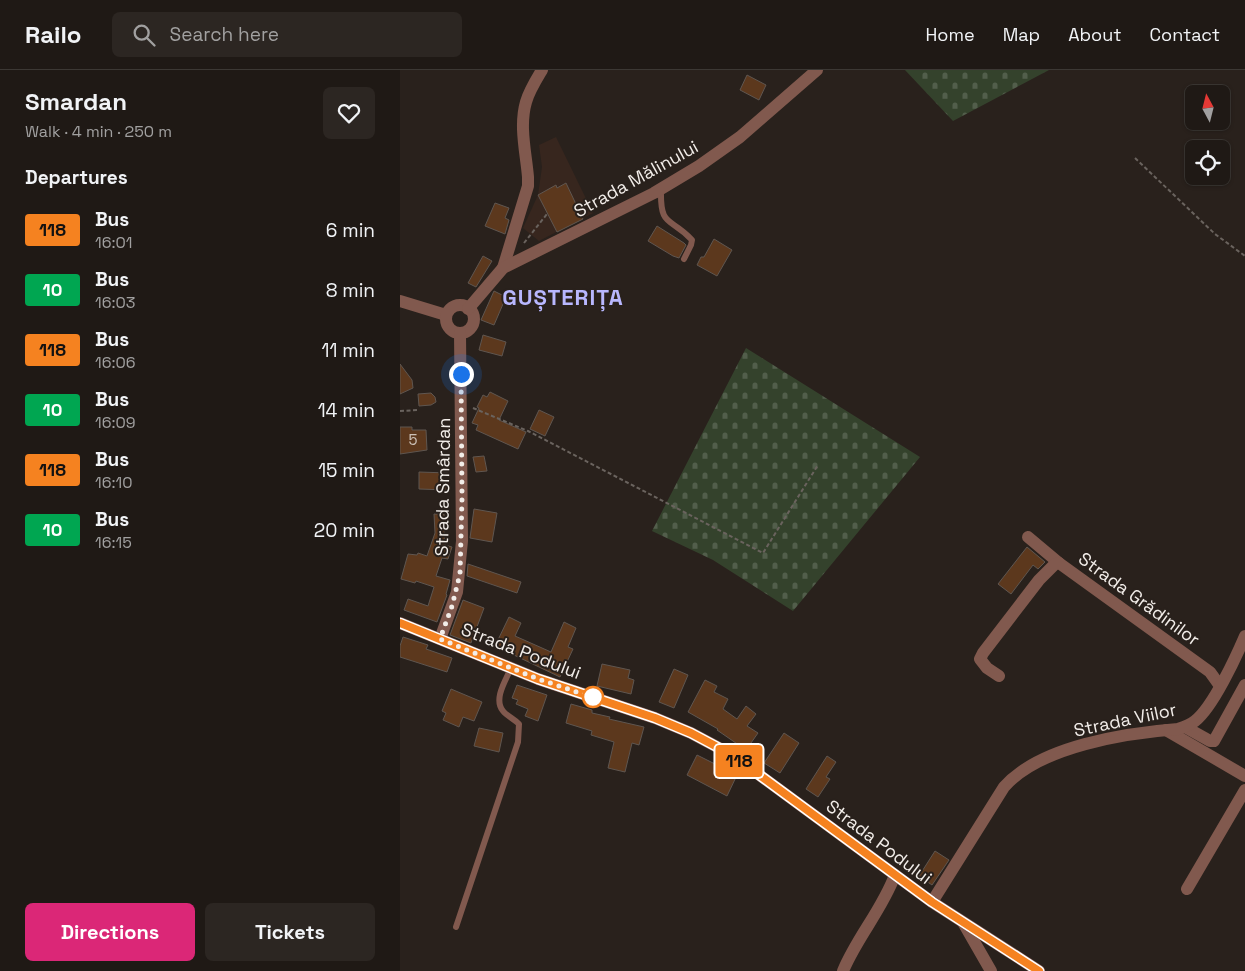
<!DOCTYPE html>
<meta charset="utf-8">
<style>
:root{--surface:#1f1915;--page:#2c2622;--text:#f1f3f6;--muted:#a1a0a0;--line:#3c3834;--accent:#db2777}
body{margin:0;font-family:"Space Grotesk",sans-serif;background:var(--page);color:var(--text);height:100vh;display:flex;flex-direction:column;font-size:19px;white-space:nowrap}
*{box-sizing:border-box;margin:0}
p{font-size:16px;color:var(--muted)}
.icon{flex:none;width:28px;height:28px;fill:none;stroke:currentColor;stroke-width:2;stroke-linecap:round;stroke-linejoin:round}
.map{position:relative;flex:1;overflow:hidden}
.panel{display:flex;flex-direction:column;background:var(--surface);width:400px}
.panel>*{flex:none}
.badge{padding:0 10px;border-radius:4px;font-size:18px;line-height:32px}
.needle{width:32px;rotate:353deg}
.buttons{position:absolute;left:785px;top:15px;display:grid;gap:10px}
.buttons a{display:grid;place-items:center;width:45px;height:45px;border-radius:8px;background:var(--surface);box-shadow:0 1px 4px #0004,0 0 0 1px var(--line);font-size:25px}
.you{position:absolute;width:25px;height:25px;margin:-12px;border:4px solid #fff;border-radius:50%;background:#1a73e8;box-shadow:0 0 0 8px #1a73e833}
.map>.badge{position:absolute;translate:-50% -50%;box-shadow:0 0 0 2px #fff}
h2{padding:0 25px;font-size:19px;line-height:45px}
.round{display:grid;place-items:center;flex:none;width:52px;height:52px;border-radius:8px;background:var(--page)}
.summary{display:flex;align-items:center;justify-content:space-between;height:85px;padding:0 25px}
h1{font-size:24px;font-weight:800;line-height:38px}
.button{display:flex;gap:10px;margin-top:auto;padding:10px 25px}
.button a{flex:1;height:58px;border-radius:8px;background:var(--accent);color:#fff;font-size:20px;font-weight:800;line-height:58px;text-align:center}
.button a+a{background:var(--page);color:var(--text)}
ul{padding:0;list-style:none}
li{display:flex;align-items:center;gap:15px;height:60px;padding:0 25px}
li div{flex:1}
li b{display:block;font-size:19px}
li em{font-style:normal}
li .badge{min-width:55px;font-weight:700;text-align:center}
header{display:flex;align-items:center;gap:30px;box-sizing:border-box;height:70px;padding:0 25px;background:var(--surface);border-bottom:1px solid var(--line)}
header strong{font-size:24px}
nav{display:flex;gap:28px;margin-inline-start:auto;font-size:18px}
.search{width:350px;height:45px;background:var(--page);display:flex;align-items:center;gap:12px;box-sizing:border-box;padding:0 18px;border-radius:8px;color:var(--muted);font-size:19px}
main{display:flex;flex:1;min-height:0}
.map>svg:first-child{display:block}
</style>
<header>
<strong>Railo</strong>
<div class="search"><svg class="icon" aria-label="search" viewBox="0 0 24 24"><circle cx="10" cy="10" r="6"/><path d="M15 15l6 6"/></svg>Search here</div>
<nav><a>Home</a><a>Map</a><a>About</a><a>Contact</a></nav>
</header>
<main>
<section class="panel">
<div class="summary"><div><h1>Smardan</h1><p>Walk · 4 min · 250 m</p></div><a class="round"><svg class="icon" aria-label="heart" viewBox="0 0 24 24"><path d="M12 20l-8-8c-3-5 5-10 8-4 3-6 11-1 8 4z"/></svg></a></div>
<h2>Departures</h2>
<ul>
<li><span class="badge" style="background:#f58220;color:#111">118</span><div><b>Bus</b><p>16:01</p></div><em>6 min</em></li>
<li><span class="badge" style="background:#00a651;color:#fff">10</span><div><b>Bus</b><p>16:03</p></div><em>8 min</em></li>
<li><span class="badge" style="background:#f58220;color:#111">118</span><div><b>Bus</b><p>16:06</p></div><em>11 min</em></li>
<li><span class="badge" style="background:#00a651;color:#fff">10</span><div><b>Bus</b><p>16:09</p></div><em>14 min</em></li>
<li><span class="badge" style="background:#f58220;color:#111">118</span><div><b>Bus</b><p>16:10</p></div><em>15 min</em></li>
<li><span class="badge" style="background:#00a651;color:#fff">10</span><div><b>Bus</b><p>16:15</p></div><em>20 min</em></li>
</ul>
<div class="button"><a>Directions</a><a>Tickets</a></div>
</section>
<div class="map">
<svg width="845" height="901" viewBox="0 0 845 901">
<defs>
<pattern id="cemetery-stones" width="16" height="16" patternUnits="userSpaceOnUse" patternTransform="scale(1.25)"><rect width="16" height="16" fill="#34422c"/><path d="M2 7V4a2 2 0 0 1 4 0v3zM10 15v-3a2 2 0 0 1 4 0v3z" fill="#525e4b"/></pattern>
</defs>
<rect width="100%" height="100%" fill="#29211c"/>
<path fill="#37261e" d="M156 67 193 143 139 171 123 158 138 125 142 97 139 75Z"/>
<g fill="url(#cemetery-stones)">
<path d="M505 0H649L553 51Z"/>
<path d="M346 278 520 387 393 541 313 490 252 461Z"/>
</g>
<g fill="#5c381d" stroke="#5f5650">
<path d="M347 5 366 15 359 30 340 20Z"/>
<path d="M166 113 183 149 157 162 138 125 156 115 157 118Z"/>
<path d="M95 133 109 138 105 148 109 150 105 164 85 156Z"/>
<path d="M257 156 284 173 286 175 279 188 273 186 248 171Z"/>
<path d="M314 169 332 180 317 206 297 195 301 187H304Z"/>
<path d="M83 186 92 191 76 217 68 213Z"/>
<path d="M94 221 106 227 94 255 81 250Z"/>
<path d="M83 265 106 272 102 286 79 280Z"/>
<path d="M0 294 12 310 13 318 0 324Z"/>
<path d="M90 322 108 331 99 350 126 362 118 379 76 360 78 355 72 353 79 338 77 337 83 325 87 327Z"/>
<path d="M31 323 35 327 36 332 31 335 19 336 18 324Z"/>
<path d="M139 340 154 347 145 366 130 359Z"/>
<path d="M0 357H12V360H26L27 380 0 384Z"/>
<path d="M84 386 87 401 76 402 73 387Z"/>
<path d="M19 402 48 403V420L19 419Z"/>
<path d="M74 439 97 443 92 472 70 468Z"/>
<path d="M34 444H44L45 475 52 477 48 489 42 488 36 506 50 510 46 524 47 525 37 552 4 540 8 529 28 536 34 517 16 511 15 513 1 509 8 484 17 485 18 483 27 486 35 463Z"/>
<path d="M627 477 645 492 638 499 633 495 611 524 598 514Z"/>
<path d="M68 494 121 512 117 523 67 506Z"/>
<path d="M63 530 84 538 71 573 50 565Z"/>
<path d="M109 547 121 553 115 566 151 582 164 552 176 558 168 577 173 579 160 607 95 576Z"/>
<path d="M3 567 28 575 26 579 52 588 47 602 0 587V576Z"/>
<path d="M202 594 230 600 228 608 234 610 231 624 197 616Z"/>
<path d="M274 599 288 605 274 638 259 632Z"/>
<path d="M305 610 317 616 314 622 328 629 323 639 337 649 346 636 356 644 347 656 358 663 346 680 317 660 318 659 288 642Z"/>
<path d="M117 615 147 625 138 651 125 646 128 639 116 634 118 630 112 628Z"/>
<path d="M51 619 82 632 74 651 63 647 59 657 43 650 46 643 42 641Z"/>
<path d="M171 634 192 640V643L210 647 209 649 244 657 239 675 232 673 225 702 208 698 214 672 191 665 192 661 166 653Z"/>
<path d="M79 658 103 663 99 682 74 676Z"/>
<path d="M384 663 399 673 380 703 364 693Z"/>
<path d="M297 685 337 705 327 726 287 705Z"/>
<path d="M427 686 436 692 426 707 430 709 418 727 406 719Z"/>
<path d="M535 781 549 790 532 815 519 806Z"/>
</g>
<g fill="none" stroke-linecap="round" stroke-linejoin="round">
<g stroke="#6a635e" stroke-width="2" stroke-dasharray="4 2.5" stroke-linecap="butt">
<path d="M735 88 815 164 845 186"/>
<path d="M124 173 147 144"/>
<path d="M73 338 128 361 363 483 418 395"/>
<path d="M0 341 19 340"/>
</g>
<g stroke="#81594e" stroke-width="6">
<path d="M261 119C260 159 270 146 292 170L291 175 284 189"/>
<path d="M56 857 118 672 119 654C114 649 107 646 103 641 93 629 106 610 111 598"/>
</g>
<g stroke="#81594e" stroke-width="12">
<path d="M103 198 128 116V107C126 83 119 56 126 32 129 21 136 10 142 0"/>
<path d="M0 231 46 245"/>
<circle cx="60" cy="249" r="14"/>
<path d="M68 239 103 198 254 123 299 96 340 67 417 0"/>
<path d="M628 467 659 493"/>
<path d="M40 569 57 522 62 471 60 263"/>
<path d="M599 606 587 598 580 589 583 583 639 510 655 494 659 493 810 602 820 616"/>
<path d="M785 657 810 671H814L845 615"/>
<path d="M766 660 845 706"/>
<path d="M787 819 845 720"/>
<path d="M532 832 604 717C640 676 726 663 778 659 784 657 790 655 795 651 813 637 836 587 845 566"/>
<path d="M564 854 591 901"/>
<path d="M443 901C457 867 482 840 495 805"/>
</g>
<path stroke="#81594e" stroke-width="12" d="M0 553 138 609 255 648 291 663 321 679 354 701 532 832 639 901"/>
</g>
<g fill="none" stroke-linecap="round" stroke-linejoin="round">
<defs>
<path id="line" d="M0 553 138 609 255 648 291 663 321 679 354 701 532 832 639 901"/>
</defs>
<use href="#line" stroke="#fff" stroke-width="11"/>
<use href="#line" stroke="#f58220" stroke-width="8"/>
<path stroke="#f2ede9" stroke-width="5" stroke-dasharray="0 9" d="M61 304 62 428 60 504 52 536 40 569 138 609 201 630 193 627"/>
</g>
<circle fill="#fff" stroke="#f58220" stroke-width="2.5" cx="193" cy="627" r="10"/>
<g text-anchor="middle" stroke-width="4" stroke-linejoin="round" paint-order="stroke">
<g font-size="15" fill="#ccc0b6">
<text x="13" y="375">5</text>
</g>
<g font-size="18" fill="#f2ede9" stroke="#29211c">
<text transform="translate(236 109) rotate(-29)" y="6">Strada Mălinului</text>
<text transform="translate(43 417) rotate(-89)" y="6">Strada Smârdan</text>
<text transform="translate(739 529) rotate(36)" y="6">Strada Grădinilor</text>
<text transform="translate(121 581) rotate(21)" y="6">Strada Podului</text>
<text transform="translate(725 650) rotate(-12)" y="6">Strada Viilor</text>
<text transform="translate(479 772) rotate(37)" y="6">Strada Podului</text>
</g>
<g font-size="22" font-weight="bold" letter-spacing="1" fill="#b8b7fe" stroke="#29211c">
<text x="163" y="235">GUȘTERIȚA</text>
</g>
</g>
</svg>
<div class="buttons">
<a><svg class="needle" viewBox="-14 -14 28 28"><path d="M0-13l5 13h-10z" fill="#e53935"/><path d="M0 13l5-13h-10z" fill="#a1a0a0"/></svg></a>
<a><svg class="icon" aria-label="locate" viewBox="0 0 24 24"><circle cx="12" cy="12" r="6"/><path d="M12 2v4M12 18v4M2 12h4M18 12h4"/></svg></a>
</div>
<div class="you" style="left:61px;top:304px"></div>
<b class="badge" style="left:339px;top:691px;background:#f58220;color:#111">118</b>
</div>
</main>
